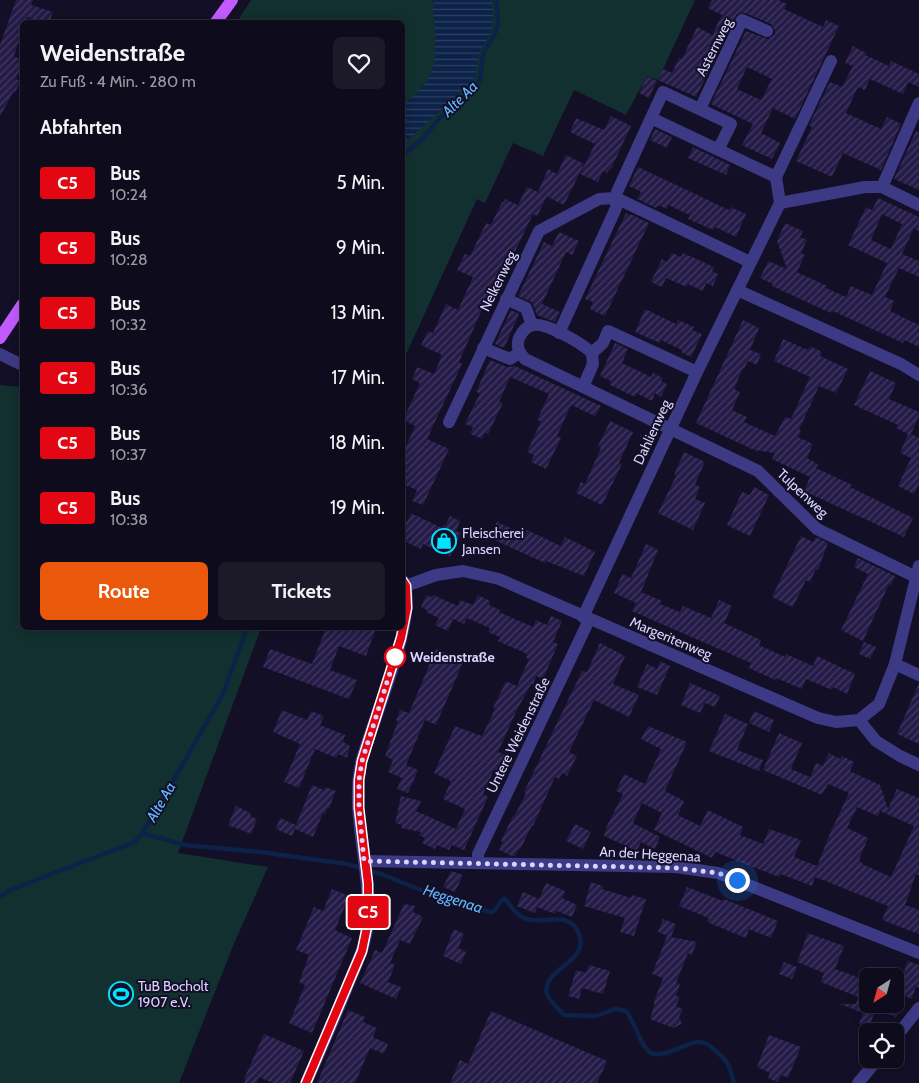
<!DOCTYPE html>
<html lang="de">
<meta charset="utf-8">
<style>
:root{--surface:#0e0b1c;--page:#1c1929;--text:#f1f3f6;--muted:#9b9ba3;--line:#2e2b3b;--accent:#ea580c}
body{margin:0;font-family:Cabin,sans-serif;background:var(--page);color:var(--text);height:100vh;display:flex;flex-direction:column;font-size:19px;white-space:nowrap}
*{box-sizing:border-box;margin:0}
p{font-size:16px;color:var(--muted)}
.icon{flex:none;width:28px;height:28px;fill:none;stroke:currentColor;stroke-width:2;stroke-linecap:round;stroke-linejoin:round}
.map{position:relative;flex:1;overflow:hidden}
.sheet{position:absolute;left:20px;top:20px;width:385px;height:610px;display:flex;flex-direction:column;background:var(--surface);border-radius:8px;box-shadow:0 2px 12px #0003,0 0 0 1px var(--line)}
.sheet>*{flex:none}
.badge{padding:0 10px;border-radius:4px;font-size:18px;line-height:32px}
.needle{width:32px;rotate:216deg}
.controls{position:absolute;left:859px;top:968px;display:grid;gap:10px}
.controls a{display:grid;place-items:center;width:45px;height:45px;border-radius:8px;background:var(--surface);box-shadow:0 2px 12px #0003,0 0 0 1px var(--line);font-size:25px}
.you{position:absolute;width:25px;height:25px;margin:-12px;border:4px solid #fff;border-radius:50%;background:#1a73e8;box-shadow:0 0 0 8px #1a73e833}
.map>.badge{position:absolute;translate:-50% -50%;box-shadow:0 0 0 2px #fff}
h2{padding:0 20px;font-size:19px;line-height:45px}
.round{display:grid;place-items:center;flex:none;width:52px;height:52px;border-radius:8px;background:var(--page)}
.overview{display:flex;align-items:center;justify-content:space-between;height:85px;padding:0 20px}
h1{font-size:24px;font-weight:800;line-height:38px}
.button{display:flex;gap:10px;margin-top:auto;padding:10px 20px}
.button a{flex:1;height:58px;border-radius:8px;background:var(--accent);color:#fff;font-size:20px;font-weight:800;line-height:58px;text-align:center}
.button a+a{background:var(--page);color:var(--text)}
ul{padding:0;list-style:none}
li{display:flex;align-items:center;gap:15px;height:65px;padding:0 20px}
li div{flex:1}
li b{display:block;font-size:19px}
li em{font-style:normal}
li .badge{min-width:55px;font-weight:700;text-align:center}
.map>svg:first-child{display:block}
</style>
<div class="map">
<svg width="919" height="1083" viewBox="0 0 919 1083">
<defs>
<pattern id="water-rules" width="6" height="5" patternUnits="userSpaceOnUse" patternTransform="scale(1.25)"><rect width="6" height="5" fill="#0c2248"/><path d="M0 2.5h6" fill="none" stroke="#2f4163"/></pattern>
<pattern id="building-hatch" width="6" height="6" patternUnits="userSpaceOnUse" patternTransform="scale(1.25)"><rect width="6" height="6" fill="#241b47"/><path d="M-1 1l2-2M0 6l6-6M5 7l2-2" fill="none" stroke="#433b63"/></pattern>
</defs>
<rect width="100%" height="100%" fill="#130f26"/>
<g fill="#12302f">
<path d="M251 0H695L658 80 647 76 626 115 574 90 543 156 513 143 485 203 477 199 403 361 402 22H237Z"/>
<path d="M0 385 22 387V628H261L178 853 268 867 233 946 179 1083H0Z"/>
</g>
<path fill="url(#water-rules)" d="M430 0H491L493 11V24L490 34 480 51 475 77 467 88 453 98 403 145V106C411 98 421 89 428 80 438 66 436 26 432 9L435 4Z"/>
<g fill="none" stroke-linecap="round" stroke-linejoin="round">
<g stroke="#0c2248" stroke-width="4.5">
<path d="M402 156 420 141 448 109 467 95 480 80 483 54 494 35 498 24 497 6 495 0"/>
<path d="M142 833 185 845 260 852 347 864 381 874 436 896 491 912 494 911 503 899H505C510 905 516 915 524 918 541 926 566 910 577 930 595 963 541 966 547 994 549 1001 559 1009 564 1015L596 1016 615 1009 626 1011C635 1022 641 1048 651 1053 663 1059 687 1042 699 1042 705 1042 712 1047 716 1051 730 1063 729 1066 734 1083"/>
<path d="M0 897 10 890 135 842 147 826 223 694 247 628"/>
</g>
</g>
<g fill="url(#building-hatch)" fill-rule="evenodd">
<path d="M16 0H33L31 5 53 12 49 22H43L27 17 25 22H22V31L14 56 22 60V65L16 79 21 81 15 92 14 91 0 116V45Z"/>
<path d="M712 0H778L787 4 784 9 823 27 826 20 839 26 795 119 773 108 761 133 780 143 772 159 742 145 753 124 711 104 746 31 768 39 775 34V30L771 24 745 13 737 14 696 97 658 80 663 69 672 73 679 58 682 59 697 27 712 35 722 15 708 8ZM747 67 772 79 761 100 737 89Z"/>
<path d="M853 46 866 53 865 55 889 66 891 61 919 74V87L908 82 903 94 870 79 865 90 858 87 846 113 881 129 887 117 901 124 881 170 843 153 832 177 796 161 812 127 809 125 830 82 842 87 853 66 845 63Z"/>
<path d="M647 76 657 81 649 98 639 93Z"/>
<path d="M611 116 631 126 611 169 610 168 607 173 603 171 598 182 580 174 595 144 570 132 576 118 604 130Z"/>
<path d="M655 129 672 137 667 148 650 140Z"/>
<path d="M916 131 919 132V190L894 179Z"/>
<path d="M693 147 730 165 726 175 688 158Z"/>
<path d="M566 155 584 164 564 205 538 192 548 169 557 174Z"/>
<path d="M638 167 729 210 731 207 746 214 736 237 715 227 713 230 688 219 690 215 668 205 667 209 658 205 656 208 637 199 641 192 629 186Z"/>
<path d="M527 187 547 196 537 216 533 214 499 285 494 282 459 362 462 364 427 439 449 449 423 505 412 501 417 490 402 484V455L415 426 403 420 420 383 412 379 417 367 434 374 442 355 421 345 428 331 433 333 446 304 458 310 473 277 457 270 465 254 470 256 486 223 491 225 502 202H504L505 199 518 205Z"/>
<path d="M878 198 919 217V231L914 228 902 254 919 261V277L899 268 885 297 894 301 890 311 919 325V347L904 340 903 343 833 311 832 313 824 310 772 286 773 284 760 278 768 261 787 269 777 241 785 223 803 231 800 237 807 240 801 253 805 255 797 272 827 286 826 288 846 297 851 286 872 295 887 263 848 245 866 207 872 210ZM882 214 902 224 891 249 871 240Z"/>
<path d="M626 213 630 215V214L649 223 605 316 590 309 593 302 585 299Z"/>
<path d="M559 232 579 241 572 255 566 252 542 304 560 312 555 322 537 315 532 302 518 296 544 242 552 246Z"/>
<path d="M672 253 681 257 683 253 714 267 712 271 718 274 713 286 706 283 703 291 688 284 686 287 666 278 662 287 651 282 662 259 667 262Z"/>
<path d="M645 309 676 324 678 320 694 327 692 330 702 334 691 357 681 352 682 350 661 340 660 343 635 332Z"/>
<path d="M511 310 519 314 504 348 495 344Z"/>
<path d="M743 320 759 328 750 350 761 354 757 365 748 361 744 369 743 368 734 389 740 392 732 410 747 417 744 422 775 436 785 417 791 419 810 377 774 361 783 339 808 350 810 346 822 352 820 356 848 369 836 393 819 386 799 430 801 431 798 437 813 444 807 458 818 464 816 468 852 485 850 487 913 518 904 537 804 491 810 477 772 459 775 453 754 450 696 423Z"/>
<path d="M615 343 628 349 622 363 651 377 653 373 663 378 661 381 667 384 661 397 655 393 652 401 636 393 635 397 610 385 611 381 600 376Z"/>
<path d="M490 360 507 367 515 366 601 406 595 416 571 405 557 436 561 438 546 469 531 462 534 455 527 452 541 421 537 420 549 394 510 377 499 402 503 403 488 434 485 433 482 439 470 434 473 427 465 424 480 393 476 392Z"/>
<path d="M870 371 896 383 889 399 919 412V416L911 434 919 438V484L914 494 898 486 911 458 900 453 908 434 896 428 898 425 854 405Z"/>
<path d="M610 421 633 432 619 463 622 464 602 505 576 493 581 482 585 484 601 448 598 446Z"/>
<path d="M684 452 705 462 695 484 700 487 695 499 705 503 693 530 658 513 676 476 674 475Z"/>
<path d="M754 487 769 495 750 536 727 525 742 492 750 495Z"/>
<path d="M411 513 442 528 443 525 445 526 450 516 460 521 456 531 461 533 450 556 423 544 421 549 402 540V531Z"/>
<path d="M497 522 525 535 527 530 561 546 565 537 595 552 584 576 546 561 545 563 490 538Z"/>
<path d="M801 536 813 542 816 537 828 543 818 570 816 569 810 582 806 580 793 607 772 597Z"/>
<path d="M646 544 658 550 641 592 662 601 660 604 680 612 683 606 711 618 719 600 732 606 724 623 761 640 759 645 785 657 786 654 813 666 817 656 855 674 847 694 833 687 832 690 806 679 802 689 776 678 775 680 749 668 751 663 632 611 636 603 614 593 622 574 631 578Z"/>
<path d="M858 558 895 576 891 585 889 584 863 641 841 630 868 574 854 567Z"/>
<path d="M426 595 432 597 433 595 458 606 460 600 473 605 478 595 490 601 489 605 500 610 499 612 533 627 536 620 547 625 551 616 562 621 553 642 558 644 543 679 536 676 533 685 531 684 516 712 498 752 506 755 499 772 494 770 483 794 488 797 464 850 452 845 449 850 437 845 435 849 422 843 425 838 419 835 421 832 401 828 402 825 395 823 401 796 421 801 416 811 456 829 465 809 443 799 451 781 434 773 455 726 482 736 495 709 493 708 506 681 517 686 529 659 526 658 527 654 498 641 500 637 488 632 490 628 467 618 464 624 453 619 448 631 435 625 439 618 426 612 427 610 421 607Z"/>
<path d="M326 628H376L366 656 339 646 330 670 357 680 349 699 263 667 270 649 312 664Z"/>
<path d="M864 642 876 647 870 659 859 654Z"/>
<path d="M600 643 625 656 613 684 639 695 629 717 594 700 569 752 577 756 567 776 562 773 559 779 555 777 533 826 532 825 520 850 519 849 515 856H512L499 850 503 842 501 841 513 816 514 817 526 793 524 792 582 671 587 672Z"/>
<path d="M436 649 464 660 436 725 425 720 406 765 418 770 408 793 397 789 402 778 388 772 393 760 385 756 398 721 396 720 400 710 409 713Z"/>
<path d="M660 661 670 666 657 695 637 687 647 664 657 669Z"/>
<path d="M690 683 720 696 715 707 705 703 700 713 681 705Z"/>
<path d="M919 683V744L897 734Z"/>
<path d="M282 710 307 720 311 711 324 716 320 725 345 735 343 742 350 746 347 758 338 754 336 758 315 749 299 788 284 782 300 744 273 732Z"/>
<path d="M754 711 774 720 769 732 749 723Z"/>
<path d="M725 714 748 724 737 750 763 760 759 771 709 751Z"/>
<path d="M648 726 687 742 665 791 684 801 678 815 700 826 708 810 743 827 740 835 763 844 769 829 801 840 794 857 817 866 832 829 849 793 828 784 822 795 763 770 779 733 802 743 791 769 810 777 816 763 823 766 829 753 840 759 842 756 854 762 850 771 880 785 888 809 897 789 919 798V876L916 874 905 905 919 910V934L882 920 888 906 815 877 812 886 781 874 779 877 715 852 712 858 685 845 654 830 662 813 642 803 633 823 660 837 655 849 641 842 637 851 604 836 607 826 623 794 616 791 624 774 645 784 661 749 641 739ZM857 807 878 816 880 811 914 826 891 877 864 865 859 860 868 838 847 828Z"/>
<path d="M312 785 324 790 325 787 336 791 329 808H327L325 814 323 813 313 837 295 829 292 836 276 829 280 818 296 825Z"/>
<path d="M236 806 251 813 250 816 257 819 251 834 228 825Z"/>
<path d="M575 824 591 832 583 849 566 841Z"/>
<path d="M451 871 463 875 455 892 443 887Z"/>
<path d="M591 882 603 886 602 889 631 898 632 895 646 899 634 936 620 932 625 918 584 906Z"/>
<path d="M546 883 565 891 562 898 577 905 572 917 557 911 555 914 537 907 535 913 517 906 523 892 539 899Z"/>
<path d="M687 887 723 901 724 899 778 921 771 938 749 929 746 938 707 922 709 918 679 906Z"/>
<path d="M332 889 349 896 335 930 352 938 312 1033 289 1023 305 985 299 982 309 955 296 950 314 907 323 911Z"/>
<path d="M404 904 415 906 413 912 423 917 410 944 400 940 390 963 395 965 388 982 401 987 396 999 360 983 375 950 382 953Z"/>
<path d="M663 919 676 924 671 937 697 942 692 955 688 953 676 983 680 984 676 996 680 997 676 1006 683 1009 679 1017 682 1024 673 1028 650 1019 654 1006V1002L663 978 652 974 667 936 670 937 658 932Z"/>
<path d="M454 929 464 934 458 948 466 952 461 964 443 956Z"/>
<path d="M808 933 844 946 835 969 863 979 861 985 863 986 859 997 868 1000V1004H901L896 1017 876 1009 869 1027 859 1023 863 1013 840 1004H856L858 997 821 982 824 973 797 962Z"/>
<path d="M908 961 919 965V988L916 986 912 999 896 993Z"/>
<path d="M784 962 797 967 792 979 779 974Z"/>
<path d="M589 965 610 971 603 994 582 988 579 999 568 996 576 970 586 973Z"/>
<path d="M348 1010 365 1017 363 1022 377 1028 373 1037 388 1044 384 1054 370 1048 355 1083H317Z"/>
<path d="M491 1011 607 1061 597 1083H450L460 1060 468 1064Z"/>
<path d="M264 1034 304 1051 290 1083H273L259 1077 257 1083H244L246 1080 244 1079Z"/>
<path d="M769 1035 801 1047 788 1078 781 1075 778 1082 768 1078 770 1073 757 1067Z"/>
</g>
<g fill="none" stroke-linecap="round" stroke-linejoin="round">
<g stroke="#3d3a85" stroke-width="12">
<path d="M700 109 742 20 767 31"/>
<path d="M718 150 731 124 663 92 651 118 776 177"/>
<path d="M882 187 919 103"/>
<path d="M780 203 865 187H882L919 205"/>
<path d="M737 290 901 364 919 375"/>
<path d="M506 299 526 308 532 325"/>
<path d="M559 333 616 208 617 192 651 118"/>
<path d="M483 348 510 359 519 353"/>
<path d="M592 353 603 343 608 331 697 372"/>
<path d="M0 354 22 365"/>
<path d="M583 387 593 364 592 353C583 344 546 322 533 325 526 326 522 332 519 338 516 347 519 352 525 359L758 471 817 529 916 577"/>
<path d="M449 422 539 231 599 199 616 198 750 262"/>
<path d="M406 586 436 575 463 571 499 579 818 718 836 722 859 720 879 704 895 664 919 566"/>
<path d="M583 617 697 372 780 203 776 177 831 61"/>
<path d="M895 664 919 675"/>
<path d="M859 720 876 741 900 756 919 765"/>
<path d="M364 861 676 867 718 873 919 953"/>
<path d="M478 863V854L589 620"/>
<path d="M895 1038 919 1008"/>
<path d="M306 1083C321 1049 336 1016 349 982 357 963 367 942 368 921 371 869 349 809 362 759 372 722 421 611 403 581"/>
<path d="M858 1083 878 1059"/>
</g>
<g stroke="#c25bff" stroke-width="12">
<path d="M216 22 232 0"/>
<path d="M0 338 22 305"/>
</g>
</g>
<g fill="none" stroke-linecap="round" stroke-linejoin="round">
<defs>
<path id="line" d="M306 1083 362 951 368 922V884L359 808V780L362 761 401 638 407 608 406 586 402 580"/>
</defs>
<use href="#line" stroke="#fff" stroke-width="11"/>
<use href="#line" stroke="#e30613" stroke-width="8"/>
<path stroke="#d9d4ff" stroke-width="5" stroke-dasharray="0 9" d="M395 657 362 761 359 780V808L364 861 676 868 718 873 737 880"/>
</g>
<defs>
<symbol id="shop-ring" viewBox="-11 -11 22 22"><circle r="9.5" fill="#130f26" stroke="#00e5ff" stroke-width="1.5"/><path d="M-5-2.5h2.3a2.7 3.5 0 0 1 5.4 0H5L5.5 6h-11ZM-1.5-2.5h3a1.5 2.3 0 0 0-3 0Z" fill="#00e5ff"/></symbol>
<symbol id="stadium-ring" viewBox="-11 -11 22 22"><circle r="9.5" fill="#130f26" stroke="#00e5ff" stroke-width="1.5"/><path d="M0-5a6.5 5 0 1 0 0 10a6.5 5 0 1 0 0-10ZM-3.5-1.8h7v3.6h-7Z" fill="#00e5ff"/></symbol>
</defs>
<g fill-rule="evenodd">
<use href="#shop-ring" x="430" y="527" width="28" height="28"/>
<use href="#stadium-ring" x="107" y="980" width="28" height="28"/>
</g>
<circle fill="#fff" stroke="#e30613" stroke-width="2.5" cx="395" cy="657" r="10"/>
<g text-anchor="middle" stroke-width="4" stroke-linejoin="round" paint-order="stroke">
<g font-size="14" fill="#d9d4ff" stroke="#130f26">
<text transform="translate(714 47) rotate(-63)" y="5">Asternweg</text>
<text transform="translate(498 281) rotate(-64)" y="5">Nelkenweg</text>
<text transform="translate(652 432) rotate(-65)" y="5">Dahlienweg</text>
<text transform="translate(803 493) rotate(43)" y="5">Tulpenweg</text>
<text transform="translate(671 638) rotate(23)" y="5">Margeritenweg</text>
<text transform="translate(518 735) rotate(-64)" y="5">Untere Weidenstraße</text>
<text transform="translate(650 854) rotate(3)" y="5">An der Heggenaa</text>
</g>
<g font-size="14" fill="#d9d4ff" stroke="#130f26" text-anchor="start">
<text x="462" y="538">Fleischerei<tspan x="462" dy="16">Jansen</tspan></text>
<text x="138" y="991">TuB Bocholt<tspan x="138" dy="16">1907 e.V.</tspan></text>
</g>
<g font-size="14" font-weight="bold" fill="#d9d4ff" stroke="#130f26" text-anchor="start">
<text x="410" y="662">Weidenstraße</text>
</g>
<g font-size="15" font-style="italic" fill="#62b6ff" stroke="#130f26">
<text transform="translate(460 99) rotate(-45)" y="5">Alte Aa</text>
<text transform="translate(161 802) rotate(-60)" y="5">Alte Aa</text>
<text transform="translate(453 899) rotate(18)" y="5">Heggenaa</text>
</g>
</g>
</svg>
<div class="controls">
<a><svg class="needle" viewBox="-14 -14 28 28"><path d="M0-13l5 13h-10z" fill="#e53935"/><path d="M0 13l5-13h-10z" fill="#9b9ba3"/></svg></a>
<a><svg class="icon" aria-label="locate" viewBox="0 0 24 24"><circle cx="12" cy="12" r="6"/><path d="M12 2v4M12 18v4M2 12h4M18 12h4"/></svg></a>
</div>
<div class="you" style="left:737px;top:880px"></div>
<b class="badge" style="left:368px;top:912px;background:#e30613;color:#fff">C5</b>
<section class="sheet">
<div class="overview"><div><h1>Weidenstraße</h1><p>Zu Fuß · 4 Min. · 280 m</p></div><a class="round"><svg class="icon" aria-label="heart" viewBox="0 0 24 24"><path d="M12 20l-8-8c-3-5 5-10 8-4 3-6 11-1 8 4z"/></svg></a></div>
<h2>Abfahrten</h2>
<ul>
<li><span class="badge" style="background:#e30613;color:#fff">C5</span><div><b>Bus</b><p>10:24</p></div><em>5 Min.</em></li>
<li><span class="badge" style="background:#e30613;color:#fff">C5</span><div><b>Bus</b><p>10:28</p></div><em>9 Min.</em></li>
<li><span class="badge" style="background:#e30613;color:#fff">C5</span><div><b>Bus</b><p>10:32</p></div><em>13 Min.</em></li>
<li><span class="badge" style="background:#e30613;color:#fff">C5</span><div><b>Bus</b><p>10:36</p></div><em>17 Min.</em></li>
<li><span class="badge" style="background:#e30613;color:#fff">C5</span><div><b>Bus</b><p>10:37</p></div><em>18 Min.</em></li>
<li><span class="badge" style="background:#e30613;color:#fff">C5</span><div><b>Bus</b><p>10:38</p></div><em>19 Min.</em></li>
</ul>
<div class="button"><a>Route</a><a>Tickets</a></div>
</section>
</div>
